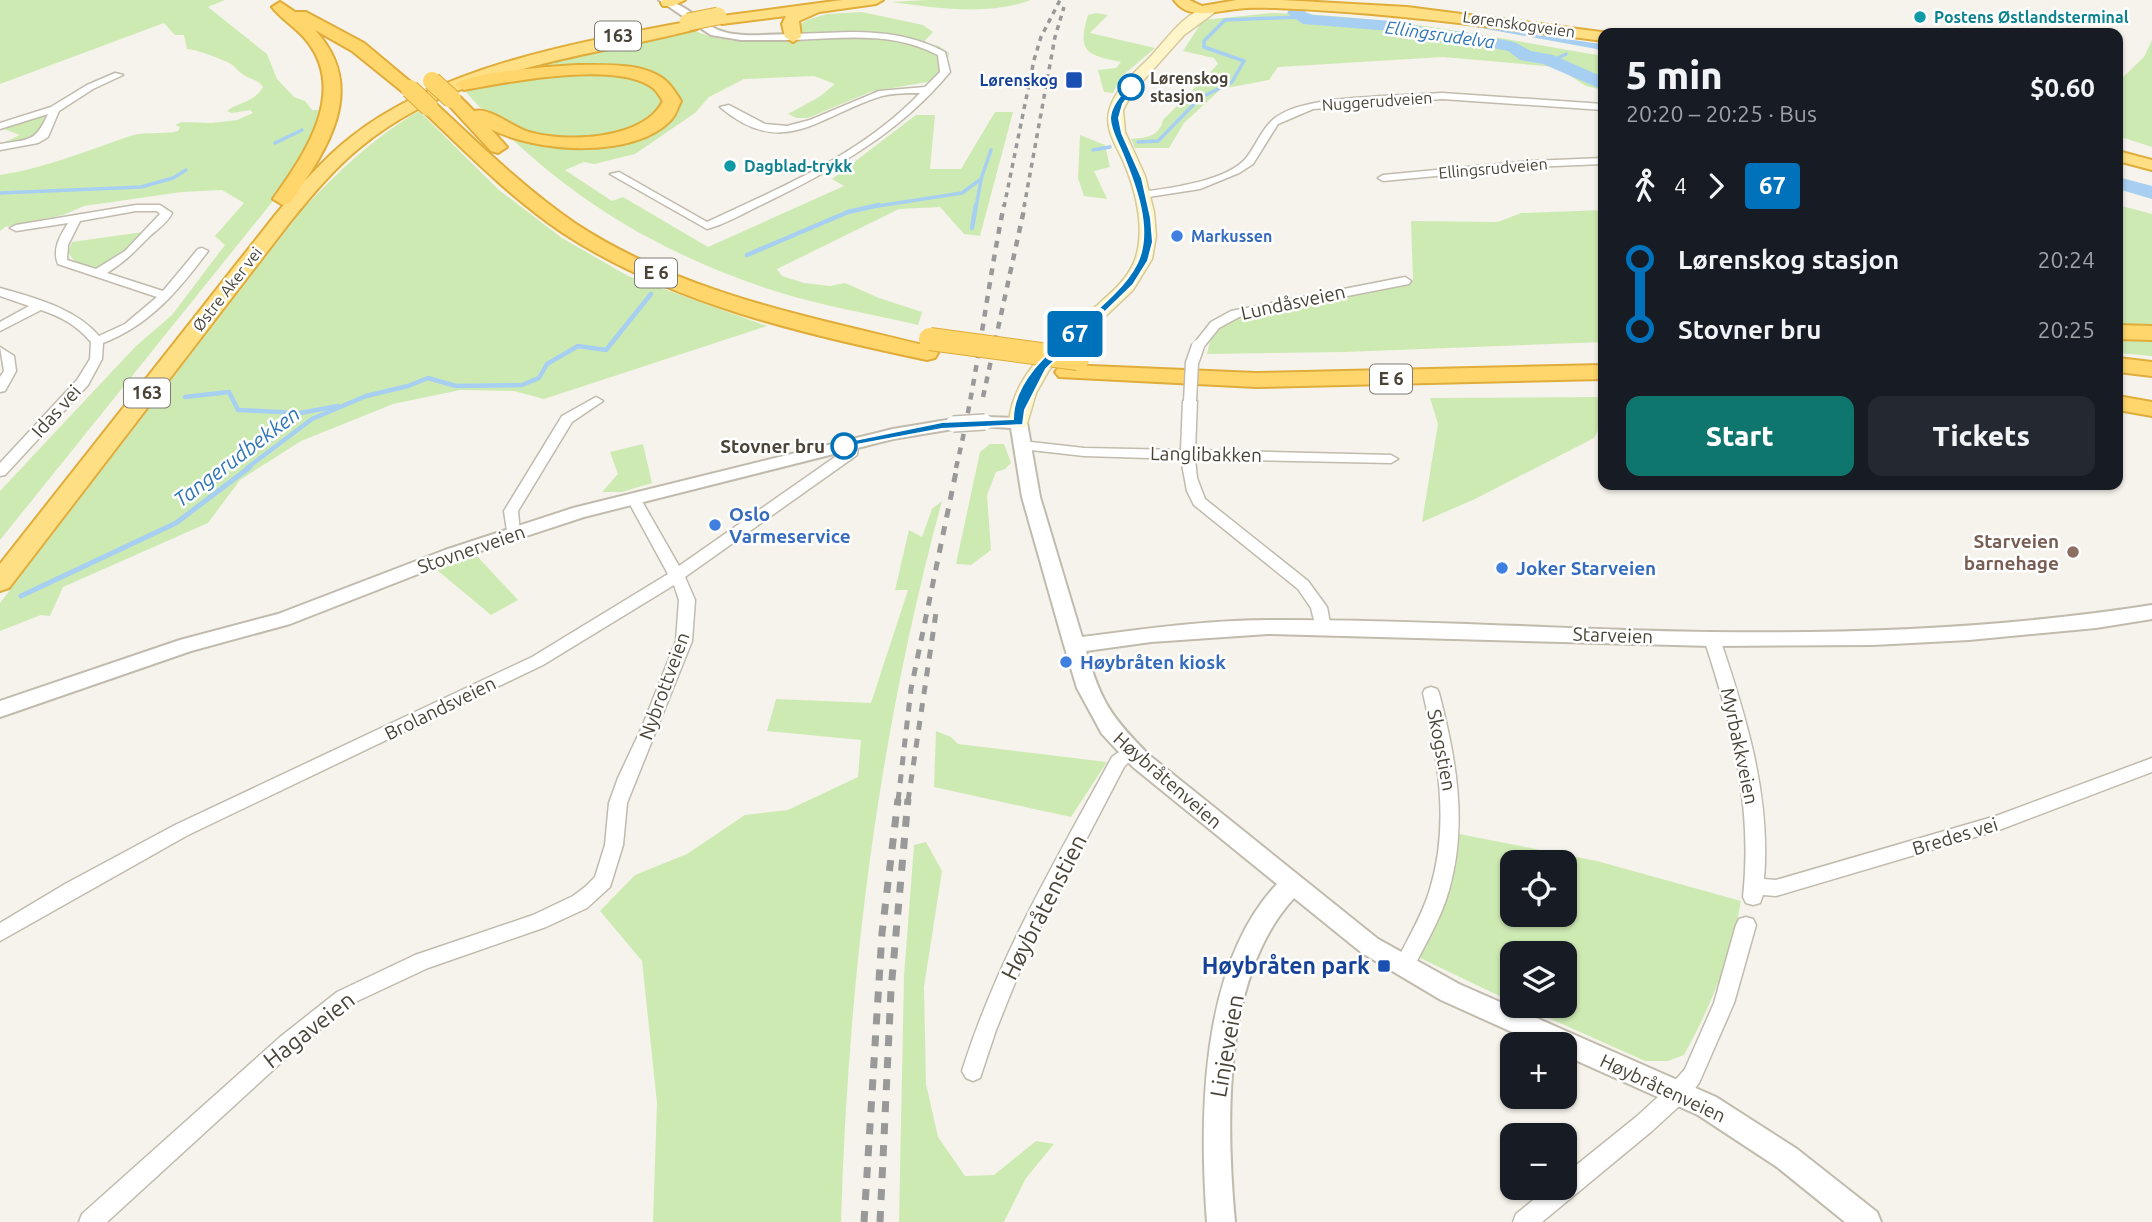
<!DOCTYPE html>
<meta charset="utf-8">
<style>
:root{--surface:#171b24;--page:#242831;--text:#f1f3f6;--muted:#9ea1a6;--accent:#0f766e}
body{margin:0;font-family:Ubuntu,sans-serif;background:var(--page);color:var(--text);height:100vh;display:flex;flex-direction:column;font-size:26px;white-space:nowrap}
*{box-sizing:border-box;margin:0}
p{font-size:23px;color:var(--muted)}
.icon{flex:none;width:38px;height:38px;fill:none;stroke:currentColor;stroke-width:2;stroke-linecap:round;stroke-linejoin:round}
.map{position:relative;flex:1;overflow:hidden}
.side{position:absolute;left:1598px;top:28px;width:525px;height:462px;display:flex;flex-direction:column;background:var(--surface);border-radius:14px;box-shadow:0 2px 5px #0004}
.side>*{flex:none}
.badge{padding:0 14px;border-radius:5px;font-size:24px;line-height:46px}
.tools{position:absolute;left:1500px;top:850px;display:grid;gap:14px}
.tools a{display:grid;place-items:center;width:77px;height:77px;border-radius:14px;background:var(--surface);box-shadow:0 2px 5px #0004;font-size:35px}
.map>.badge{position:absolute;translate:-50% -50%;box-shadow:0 0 0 4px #fff}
.legs{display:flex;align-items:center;gap:10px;height:77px;padding:0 28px;font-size:23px}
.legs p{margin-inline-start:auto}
.head{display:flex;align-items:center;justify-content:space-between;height:119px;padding:0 28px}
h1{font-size:38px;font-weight:800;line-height:52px}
.button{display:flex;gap:14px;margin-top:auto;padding:14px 28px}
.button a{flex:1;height:80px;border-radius:14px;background:var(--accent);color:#fff;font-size:28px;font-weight:800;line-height:80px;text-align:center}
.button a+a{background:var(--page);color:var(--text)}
ul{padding:0 28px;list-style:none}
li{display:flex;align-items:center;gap:24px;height:70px;font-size:26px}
li i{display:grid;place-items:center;width:10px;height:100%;margin:0 9px;background:currentColor}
li i::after{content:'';width:18px;height:18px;margin:-9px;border:5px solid;border-radius:50%;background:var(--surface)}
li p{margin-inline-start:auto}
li:first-child i{background:linear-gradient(#0000 50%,currentColor 0)}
li:last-child i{background:linear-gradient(currentColor 50%,#0000 0)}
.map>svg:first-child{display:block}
</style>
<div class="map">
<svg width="2152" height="1222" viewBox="0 0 2152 1222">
<rect width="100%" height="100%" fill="#f5f3eb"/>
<g fill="#ceeab3" fill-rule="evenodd">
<path d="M0 0H225L208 7 267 54 277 79 294 97 305 101 312 110H322L306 151 277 196 0 540V491L135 347 172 315 225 245 215 236 244 203 222 190 182 192 84 206 63 215 5 227 0 231V175C46 168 86 151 130 136 144 131 163 135 178 131L180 127 175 125 182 122 212 123 237 120 253 113 250 110 232 113 227 111C239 102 255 102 263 87 257 79 252 80 244 75 239 72 235 67 231 64 222 59 198 50 187 49L184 35H175L164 23 0 84Z"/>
<path d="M927 0H1031C988 16 936 8 891 2Z"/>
<path d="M862 12 923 25 933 32 923 43 939 46 949 53 945 72 927 82 870 92 808 118H797L788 114 819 97 835 84 814 76 744 79 709 97 695 113 635 154 594 164 584 162 565 170 612 201 623 197 708 247 844 186 832 179 916 115H935L930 169H961L995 112H1013L980 236 964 234 940 207 899 209 777 269 782 276 804 283 830 286 845 283 879 298 922 312 918 325C872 314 823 306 778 292 650 251 554 190 464 90L552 61 666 36 695 31 711 37 734 41 780 39 807 20 827 14Z"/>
<path d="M1096 13 1108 15 1090 33 1155 48 1121 77 1113 93 1104 92 1098 70 1116 68 1121 62C1089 55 1076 54 1088 15Z"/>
<path d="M1272 13C1384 15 1493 37 1603 56V90L1586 86 1556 67 1443 57 1278 67 1269 80 1221 89 1184 123 1169 148H1135L1131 139C1146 138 1159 137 1163 120L1218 64 1214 58 1183 51 1203 20Z"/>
<path d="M2152 40V147L2118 136V82L2144 57Z"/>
<path d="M419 111 499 190 562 238 628 276 767 326 544 399 514 391 460 390 393 404 301 441 240 480 208 523 63 587 50 616 41 615 0 631V603L301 211C340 170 369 141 419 111Z"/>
<path d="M49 112C40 135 30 147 3 143L20 135 1 128Z"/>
<path d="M1080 135 1105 145 1110 167 1094 171 1107 199 1084 196 1078 178Z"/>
<path d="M2118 205 2152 214V356L2118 353Z"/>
<path d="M1603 210V342L1344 352 1207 354 1212 332 1228 319 1413 281 1411 221 1498 222 1521 213Z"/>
<path d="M143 232C124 251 90 291 68 252L72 242Z"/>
<path d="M1603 397V421L1594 438 1475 499 1422 522 1438 424 1430 398Z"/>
<path d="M643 444 652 483 622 492H602L618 474 610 452Z"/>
<path d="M990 444H1004L1011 463 1005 469 996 472 987 495 991 550 971 565 956 564 980 452Z"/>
<path d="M942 501C878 736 848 979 841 1222H653L657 1103 642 961 600 911 635 875 687 854 745 815 788 810 858 777 861 740 767 731 776 699 871 703 908 590H895L909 530 922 537 932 509Z"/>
<path d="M477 556 518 600 491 615 437 570Z"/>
<path d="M936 731 951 737 958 744 1107 762 1071 817 934 787Z"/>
<path d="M1459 834 1597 861 1741 901C1731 957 1711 1006 1684 1055L1668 1061H1645L1522 1006H1564V954H1512V1002L1420 958 1418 953 1453 862ZM1512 863H1564V915H1512Z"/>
<path d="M926 842 942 871 924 987 926 1084 938 1137 965 1176 994 1175 1036 1141 1054 1144 1026 1178 1004 1222H899L904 976 914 845Z"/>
</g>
<path fill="#a7cff2" d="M1448 22 1601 44 1602 50Z"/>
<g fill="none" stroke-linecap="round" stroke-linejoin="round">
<g stroke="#a7cff2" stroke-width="3.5">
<path d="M1552 61 1566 54"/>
<path d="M1138 142 1158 141 1200 98 1232 82 1244 61 1204 47V41L1225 20 1299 17"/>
<path d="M275 143 302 130"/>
<path d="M1093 150 1110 147"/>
<path d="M0 193 141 187 173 178 186 170"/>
<path d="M871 207 962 193 981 179 991 150"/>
<path d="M976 207 981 180"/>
</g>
<g stroke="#a7cff2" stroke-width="4.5">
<path d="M972 228 976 205"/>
<path d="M747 255 848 212 879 205"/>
<path d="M185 397 229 392 238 410 300 413 338 406"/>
<path d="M247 468 312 419 366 396 408 386 428 378 456 386 522 385 539 378 547 364 578 346 606 350 651 294"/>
</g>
<path stroke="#a7cff2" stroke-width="5" d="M21 596 176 523 250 467"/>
<g fill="#a7cff2" fill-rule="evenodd">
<path d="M1277 0C1289 0 1299 0 1307 9L1305 12 1313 15 1405 22 1428 29 1465 32 1514 42 1531 51 1553 55 1603 77V90L1543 64 1520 60 1508 51 1465 42 1426 39 1403 32 1303 24 1287 13 1289 10Z"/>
<path d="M2118 177 2152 186V199L2118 189Z"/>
</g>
<defs>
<g id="minor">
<path d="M850 32C884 32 915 36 945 52L950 72C900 133 832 171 761 205 744 213 726 224 707 229L610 174 619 172 707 222C782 187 862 154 920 93 907 93 894 93 882 96 819 115 784 161 720 107L729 105 765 124 787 126 810 120 879 91 925 87 940 72 938 55C892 31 843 38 793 40L788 37 793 34Z"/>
<path d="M115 73 123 75 93 89 59 111 48 137 38 143 0 150V144C29 139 35 143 48 114L0 129V123L51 107 87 85Z"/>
<path d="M1442 93 1603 104V110L1442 99 1313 109 1278 124 1253 164 1239 173 1200 189 1142 198 1137 195 1142 192C1170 188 1229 181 1247 157 1259 141 1264 122 1283 113 1317 95 1402 96 1442 93Z"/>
<path d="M1603 158V164L1531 167 1383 181 1378 178 1383 175 1531 161Z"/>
<path d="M136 205H160L172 213C167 224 157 229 149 237 133 253 127 260 107 273L163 291 198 249 202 248 208 251C179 290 150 325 103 343L102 359 88 385 5 475 0 476V463L77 380 90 359 91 342C76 325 62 317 41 310L0 331V322L29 306 0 296V288C35 298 75 308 99 336L125 324 157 297 58 264C52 249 60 236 68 223L16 231 10 228 16 225ZM136 211H157L160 214 125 251 96 269 67 260 68 245 80 221Z"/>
<path d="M1405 277 1411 281 1409 284 1239 317 1219 328 1202 349 1198 350 1192 346 1211 322 1231 311Z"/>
<path d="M0 347 14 356 16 371 5 391 0 392V377L4 371Z"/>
<path d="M596 397 603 401 572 422 518 511 520 533 518 537H508L504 511 562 416Z"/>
<path d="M1190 397 1197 401 1195 450 1391 455 1398 459 1391 463 1195 459 1197 478 1205 499 1308 581 1327 607 1331 628 1329 632H1317L1311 608 1298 589 1194 505 1187 491 1181 459 1084 456 1022 449 1015 445 1022 441 1084 448 1181 450 1183 401Z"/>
<path d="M851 440 858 444 857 455 685 577 695 600 692 641 627 803 623 845 610 887 587 908 546 927 428 968 351 1004 294 1051 107 1222H79L82 1214 280 1037 337 992 415 955 533 915 573 896 585 887 595 877 605 845 609 803 618 778 642 727 676 641 679 600 674 585 543 665 188 835 0 941V923L65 884 175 825 532 657 668 574 627 499 629 496H639L679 566 845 450 844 444Z"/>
<path d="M1712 633 1720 639C1746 716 1771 797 1764 879L1776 880 1996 816 2152 758V772L1999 830 1776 896 1763 895 1760 903 1753 905 1746 903 1743 897C1753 807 1732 724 1704 639Z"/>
<path d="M1431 687 1437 689 1439 693C1456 758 1468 824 1449 890 1441 919 1424 946 1411 973L1404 976 1397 973 1394 967C1406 941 1422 917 1430 889 1450 824 1438 758 1423 693L1425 689Z"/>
<path d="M1130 744 1136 746 1139 751 1124 767 1027 953 996 1030 980 1078 973 1081 966 1078 962 1071C997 959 1056 860 1112 757Z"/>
<path d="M1746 917 1753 919 1756 925 1734 1003 1699 1083 1687 1099 1652 1131 1542 1222H1513L1516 1214 1548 1188H1564V1175L1636 1117 1671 1085 1685 1069 1714 1003 1736 925 1739 919Z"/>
</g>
<g id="tertiary">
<path d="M659 0C682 0 696 19 716 29 737 39 770 34 793 34L799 37 793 40H741L711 35Z"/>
<path d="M985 417 1019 418 1027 423 1040 497 1082 637C1144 629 1207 620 1270 620 1417 619 1564 630 1711 632 1859 634 2006 628 2152 605V619L2096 628 1969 640 1873 645 1712 646 1268 634 1151 642 1086 651C1101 702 1111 717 1149 755L1378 939 1459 984 1716 1097 1797 1149 1877 1212 1881 1222H1845L1777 1167 1698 1115 1564 1055V1045H1541L1441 1000 1362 953 1294 898C1222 976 1226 1123 1235 1222H1207C1199 1116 1200 966 1277 884L1133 767 1102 734 1077 688 1064 645 1022 497 1011 428 979 426 977 422 979 418Z"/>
<path d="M953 419 959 420 961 424 959 428 893 439 584 517 459 558 290 624 191 651 0 717V701L180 640 278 614 445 550 573 508 893 429Z"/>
</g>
<path id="secondary" d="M1209 6 1215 10 1214 13 1184 35 1132 93 1123 110 1125 132 1145 176 1154 212 1156 236 1152 259 1133 290 1049 370 1036 393 1026 427H1012L1009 423C1013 367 1067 334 1104 299 1117 288 1131 274 1136 257 1145 228 1136 191 1124 163 1117 146 1103 128 1110 108 1117 86 1138 70 1153 54 1169 36 1185 13 1209 6Z"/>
<g id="trunk">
<path d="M663 0H685L673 6H663L661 3Z"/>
<path d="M842 0H883L876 4 819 12 799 21 801 37 793 42 785 37 782 24 786 16 722 24 715 20 722 16Z"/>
<path d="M1174 0H1189L1202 6 1237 0H1281L1407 7 1609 33H1603V41C1494 27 1385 12 1275 8 1262 8 1249 7 1237 9 1215 11 1189 21 1174 0Z"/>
<path d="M692 21 697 23 700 26 697 29C583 58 458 68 363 145 335 167 312 195 290 222L9 588 0 591V564L276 214C299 187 323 159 351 137 443 65 580 42 692 21Z"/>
<path d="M2118 151 2152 160V170L2118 161Z"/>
</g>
<g id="motorway">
<path d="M280 2 295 12H306L364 43 419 89 416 93H404L352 51 315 30C369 88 327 150 290 203L283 205 273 199C304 155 348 93 307 41 297 28 282 20 272 7Z"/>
<path d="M577 65C603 65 648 62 668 83 673 88 677 95 681 101 678 107 676 115 671 120 633 160 535 152 491 129L507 147 498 153 491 151 445 101 454 96 460 97 474 111C490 107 512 127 529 132 566 143 644 140 663 101 660 97 657 91 653 88 617 60 507 82 464 90L455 85C468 72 555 66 577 65Z"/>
<path d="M429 102 435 103C480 145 525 189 576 224 685 295 811 317 935 348L938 353 935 358 927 360C801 333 672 304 563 233 511 198 467 153 423 111L420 107Z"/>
<path d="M2118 325 2152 326V340L2118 339Z"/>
<path d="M2118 358 2152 362V376L2118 372Z"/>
<path d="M1067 365 1256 373 1603 365V379L1256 387 1059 377 1055 372 1059 367Z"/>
<path d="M2118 396 2152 402V416L2118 410Z"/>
</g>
</defs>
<use href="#minor" stroke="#c1bbad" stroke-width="3"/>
<use href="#tertiary" stroke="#c1bbad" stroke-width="4"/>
<use href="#secondary" stroke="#d6c99a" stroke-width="3"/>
<use href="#trunk" stroke="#e0ac3a" stroke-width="4"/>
<use href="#motorway" stroke="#e0ac3a" stroke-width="4"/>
<use href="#minor" fill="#fff" fill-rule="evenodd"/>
<use href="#tertiary" fill="#fff" fill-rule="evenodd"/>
<use href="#secondary" fill="#fff5cb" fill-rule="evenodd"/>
<use href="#trunk" fill="#ffdf83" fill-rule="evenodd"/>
<use href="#motorway" fill="#ffd66c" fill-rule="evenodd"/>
<g stroke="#999" stroke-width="3.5" stroke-dasharray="5 5" stroke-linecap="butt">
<path d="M1004 207 1034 60 1041 37 1060 0"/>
<path d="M1024 207 1055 37 1064 7"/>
</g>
<g stroke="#999" stroke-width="4.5" stroke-dasharray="7 7" stroke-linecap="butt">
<path d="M983 397 1025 205"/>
<path d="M956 468C977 381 986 293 1004 205"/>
</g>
<g stroke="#999" stroke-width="5" stroke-dasharray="9 9" stroke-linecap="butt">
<path d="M898 801 911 689 957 467"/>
<path d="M908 801 937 606"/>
</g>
<g stroke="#999" stroke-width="7" stroke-dasharray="11 11" stroke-linecap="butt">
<path d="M864 1222 882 933 898 799"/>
<path d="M880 1222 891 990 908 799"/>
</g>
<defs>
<path id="minor-bridge" d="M1190 401 1192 363 1198 346"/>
<path id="tertiary-bridge" d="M953 424 985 422"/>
<path id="trunk-bridge" d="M688 22 718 16"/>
<g id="motorway-bridge-far1">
<path d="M432 81 452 99"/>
<path d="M410 89 429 107"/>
</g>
<path id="motorway-bridge" d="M930 339 1078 359"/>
</defs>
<use href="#minor-bridge" stroke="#c1bbad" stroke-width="15" stroke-linecap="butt"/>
<use href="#tertiary-bridge" stroke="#c1bbad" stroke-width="18" stroke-linecap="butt"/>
<use href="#trunk-bridge" stroke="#e0ac3a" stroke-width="19" stroke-linecap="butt"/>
<use href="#motorway-bridge-far1" stroke="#e0ac3a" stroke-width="20" stroke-linecap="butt"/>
<use href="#motorway-bridge" stroke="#e0ac3a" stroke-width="24" stroke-linecap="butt"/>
<use href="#minor-bridge" stroke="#fff" stroke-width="12"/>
<use href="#tertiary-bridge" stroke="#fff" stroke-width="15"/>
<use href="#trunk-bridge" stroke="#ffdf83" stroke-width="17"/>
<use href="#motorway-bridge-far1" stroke="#ffd66c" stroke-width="18"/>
<use href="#motorway-bridge" stroke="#ffd66c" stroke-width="22"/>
</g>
<path fill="#0072bc" stroke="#fff" stroke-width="2" d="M1128 86 1136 87 1123 104 1119 118 1122 133 1142 178 1151 218 1153 242 1148 261 1133 285 1046 369 1025 410 1023 425 942 429 840 448V443L942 422 1013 419C1013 356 1112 315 1137 263 1153 230 1135 184 1122 153 1118 143 1110 130 1110 118 1111 105 1121 95 1128 86Z"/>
<g fill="#0f9aa8" stroke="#fff" stroke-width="2.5">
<circle cx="1920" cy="17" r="7"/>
<circle cx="730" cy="166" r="7"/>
</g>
<g fill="#1a4fb4" stroke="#fff" stroke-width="2.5">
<rect x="1065" y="71" width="18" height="18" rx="3.5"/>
<rect x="1377" y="959" width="14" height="14" rx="3.5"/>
</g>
<g fill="#fff" stroke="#0072bc" stroke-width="3.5">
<circle cx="1131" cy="87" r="12"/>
<circle cx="844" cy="446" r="12"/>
</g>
<g fill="#3f7fe0" stroke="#fff" stroke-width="2.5">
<circle cx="1177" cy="236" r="7"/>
<circle cx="715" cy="525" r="7"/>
<circle cx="1502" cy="568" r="7"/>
<circle cx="1066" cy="662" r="7"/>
</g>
<circle fill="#8d6e63" stroke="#fff" stroke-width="2.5" cx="2073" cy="552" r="7"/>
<g text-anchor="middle" stroke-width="5" stroke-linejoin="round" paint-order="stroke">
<g font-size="16" font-weight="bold" fill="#0d838f" stroke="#fff" text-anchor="start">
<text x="1934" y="23">Postens Østlandsterminal</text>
<text x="744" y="172">Dagblad-trykk</text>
</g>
<g font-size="16" fill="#4a4438" stroke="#fff">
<text transform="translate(1519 24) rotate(8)" y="6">Lørenskogveien</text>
<text transform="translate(1377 101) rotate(-4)" y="6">Nuggerudveien</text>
<text transform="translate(1493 168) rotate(-5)" y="6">Ellingsrudveien</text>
<text transform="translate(227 289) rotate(-52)" y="6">Østre Aker vei</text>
</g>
<g font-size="16" font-weight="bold" fill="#4a4438" stroke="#fff" text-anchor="start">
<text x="1150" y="84">Lørenskog<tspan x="1150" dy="18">stasjon</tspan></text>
</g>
<g font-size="16" font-weight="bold" fill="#164399" stroke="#fff" text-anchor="end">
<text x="1058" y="86">Lørenskog</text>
</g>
<g font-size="16" font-weight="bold" fill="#366cbe" stroke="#fff" text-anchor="start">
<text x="1191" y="242">Markussen</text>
</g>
<g font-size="18" font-style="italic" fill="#2e76b9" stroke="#fff">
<text transform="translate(1440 35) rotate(8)" y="6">Ellingsrudelva</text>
</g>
<g fill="#fff" stroke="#807c74" stroke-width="2">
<rect x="595" y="21.5" width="46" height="29" rx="5"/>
<rect x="635" y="258.5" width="42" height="29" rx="5"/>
<rect x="1370" y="364.5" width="42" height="29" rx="5"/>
<rect x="124" y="378.5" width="46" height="29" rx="5"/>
</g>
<g font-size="18" font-weight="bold" fill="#4a4438">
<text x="618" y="42">163</text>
<text x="656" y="279">E 6</text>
<text x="1391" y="385">E 6</text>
<text x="147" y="399">163</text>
</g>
<g font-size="19" fill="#4a4438" stroke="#fff">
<text transform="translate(1293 302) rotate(-12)" y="7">Lundåsveien</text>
<text transform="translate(56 411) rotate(-48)" y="7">Idas vei</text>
<text transform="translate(1206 454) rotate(1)" y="7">Langlibakken</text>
<text transform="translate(471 549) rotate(-19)" y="7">Stovnerveien</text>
<text transform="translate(1613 635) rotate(2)" y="7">Starveien</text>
<text transform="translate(664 686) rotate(-70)" y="7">Nybrottveien</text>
<text transform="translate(440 708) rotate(-26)" y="7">Brolandsveien</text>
<text transform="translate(1740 746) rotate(78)" y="7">Myrbakkveien</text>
<text transform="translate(1442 750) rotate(79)" y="7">Skogstien</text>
<text transform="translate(1168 780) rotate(41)" y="7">Høybråtenveien</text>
<text transform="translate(1955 836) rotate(-17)" y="7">Bredes vei</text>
<text transform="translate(1663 1088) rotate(25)" y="7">Høybråtenveien</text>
</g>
<g font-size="19" font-weight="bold" fill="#4a4438" stroke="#fff" text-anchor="end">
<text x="825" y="453">Stovner bru</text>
</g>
<g font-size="19" font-weight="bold" fill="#366cbe" stroke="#fff" text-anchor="start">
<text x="729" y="521">Oslo<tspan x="729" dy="22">Varmeservice</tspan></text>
<text x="1516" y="575">Joker Starveien</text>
<text x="1080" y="669">Høybråten kiosk</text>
</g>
<g font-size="19" font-weight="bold" fill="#785e54" stroke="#fff" text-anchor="end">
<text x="2059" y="548">Starveien<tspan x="2059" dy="22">barnehage</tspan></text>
</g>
<g font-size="21" font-style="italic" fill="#2e76b9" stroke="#fff">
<text transform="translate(237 457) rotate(-37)" y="7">Tangerudbekken</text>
</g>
<g font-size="23" fill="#4a4438" stroke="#fff">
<text transform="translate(1044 907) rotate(-63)" y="8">Høybråtenstien</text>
<text transform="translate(309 1030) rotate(-38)" y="8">Hagaveien</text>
<text transform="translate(1227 1046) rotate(-80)" y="8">Linjeveien</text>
</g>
<g font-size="23" font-weight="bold" fill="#164399" stroke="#fff" text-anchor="end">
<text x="1370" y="974">Høybråten park</text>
</g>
</g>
</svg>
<div class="tools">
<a><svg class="icon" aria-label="locate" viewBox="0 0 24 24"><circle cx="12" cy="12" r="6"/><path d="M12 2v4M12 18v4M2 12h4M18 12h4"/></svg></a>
<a><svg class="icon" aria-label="layers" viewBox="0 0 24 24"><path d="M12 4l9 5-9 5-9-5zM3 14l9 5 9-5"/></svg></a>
<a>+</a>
<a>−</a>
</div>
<b class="badge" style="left:1075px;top:334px;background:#0072bc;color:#fff">67</b>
<section class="side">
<div class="head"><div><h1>5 min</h1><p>20:20 – 20:25 · Bus</p></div><b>$0.60</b></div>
<div class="legs"><svg class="icon" aria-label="walk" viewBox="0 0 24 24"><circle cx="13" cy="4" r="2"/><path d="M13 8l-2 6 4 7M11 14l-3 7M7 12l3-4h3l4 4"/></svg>4<svg class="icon" aria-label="forward" viewBox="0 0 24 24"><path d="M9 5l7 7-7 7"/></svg><b class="badge" style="background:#0072bc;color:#fff">67</b></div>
<ul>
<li><i style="color:#0072bc"></i><b>Lørenskog stasjon</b><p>20:24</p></li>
<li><i style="color:#0072bc"></i><b>Stovner bru</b><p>20:25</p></li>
</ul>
<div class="button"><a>Start</a><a>Tickets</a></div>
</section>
</div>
